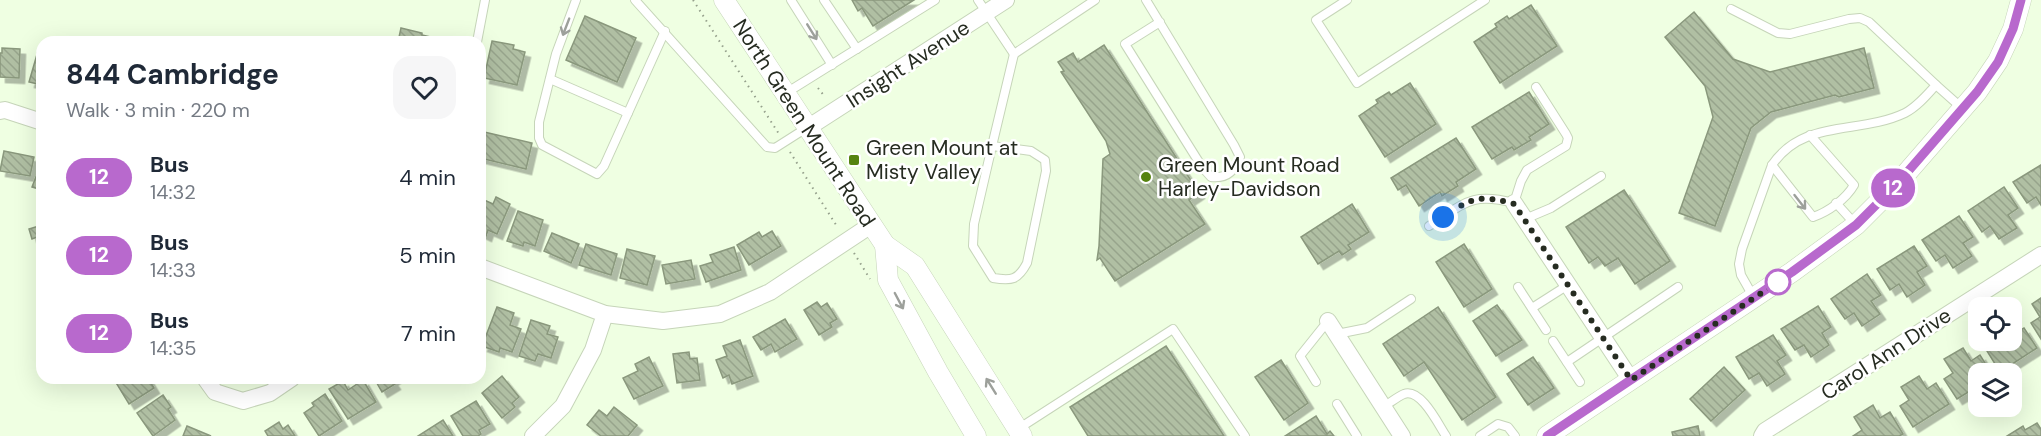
<!DOCTYPE html>
<meta charset="utf-8">
<style>
:root{--surface:#fff;--page:#f6f6f7;--text:#1f2937;--muted:#747a83}
body{margin:0;font-family:"DM Sans",sans-serif;background:var(--page);color:var(--text);height:100vh;display:flex;flex-direction:column;font-size:22px;white-space:nowrap}
*{box-sizing:border-box;margin:0}
p{font-size:20px;color:var(--muted)}
.icon{flex:none;width:33px;height:33px;fill:none;stroke:currentColor;stroke-width:2;stroke-linecap:round;stroke-linejoin:round}
.map{position:relative;flex:1;overflow:hidden}
.side{position:absolute;left:36px;top:36px;width:450px;height:348px;display:flex;flex-direction:column;background:var(--surface);border-radius:18px;box-shadow:0 6px 24px #0002}
.side>*{flex:none}
.badge{padding:0 12px;border-radius:20px;font-size:21px;line-height:39px}
.buttons{position:absolute;left:1968px;top:297px;display:grid;gap:12px}
.buttons a{display:grid;place-items:center;width:54px;height:54px;border-radius:12px;background:var(--surface);box-shadow:0 6px 24px #0002;font-size:30px}
.you{position:absolute;width:30px;height:30px;margin:-15px;border:4px solid #fff;border-radius:50%;background:#1a73e8;box-shadow:0 0 0 9px #1a73e833}
.map>.badge{position:absolute;translate:-50% -50%;box-shadow:0 0 0 3px #fff}
.round{display:grid;place-items:center;flex:none;width:63px;height:63px;border-radius:18px;background:var(--page)}
.overview{display:flex;align-items:center;justify-content:space-between;height:102px;padding:0 30px}
h1{font-size:28px;font-weight:700;line-height:45px}
ul{padding:0;list-style:none}
li{display:flex;align-items:center;gap:18px;height:78px;padding:0 30px}
li div{flex:1}
li b{display:block;font-size:22px}
li em{font-style:normal}
li .badge{min-width:66px;font-weight:700;text-align:center}
.map>svg:first-child{display:block}
</style>
<div class="map">
<svg width="2041" height="436" viewBox="0 0 2041 436">
<defs>
<pattern id="building-back-hatch" width="6" height="6" patternUnits="userSpaceOnUse" patternTransform="scale(1.5)"><rect width="6" height="6" fill="#b0bfa3"/><path d="M-1 5l2 2M0 0l6 6M5-1l2 2" fill="none" stroke="#97a48c"/></pattern>
<filter id="shadow"><feDropShadow dx="5.5" dy="5.5" stdDeviation="0" flood-color="#0004"/></filter>
</defs>
<rect width="100%" height="100%" fill="#efffe2"/>
<g fill="url(#building-back-hatch)" stroke="#8a987d" stroke-width="1.5" filter="url(#shadow)">
<path d="M852 0H914L873 26 862 8 858 11Z"/>
<path d="M1531 5 1557 46 1500 83 1474 42 1497 27 1495 24 1507 16 1509 19Z"/>
<path d="M1694 12 1733 59 1770 72 1864 48 1874 88 1839 97 1835 95 1771 112 1751 128 1715 226 1679 213 1713 117 1705 86 1665 37Z"/>
<path d="M585 16 636 38 617 82 566 60Z"/>
<path d="M401 28 422 33V35L452 42H398Z"/>
<path d="M492 41 514 45 513 49 525 52 517 85 484 78Z"/>
<path d="M1104 45 1199 193 1189 200 1205 224 1115 281 1100 258 1097 260 1099 246 1103 159 1110 154 1106 141 1061 72 1064 71 1058 62 1073 53 1078 62Z"/>
<path d="M2 48 20 49 19 78 0 77V53H2Z"/>
<path d="M38 51 42 52V85L29 82Z"/>
<path d="M1410 83 1436 124 1385 157 1359 116 1378 103 1376 100 1389 92 1391 95Z"/>
<path d="M1529 92 1549 124 1529 137 1531 140 1514 150 1512 147 1492 159 1472 127Z"/>
<path d="M480 131 532 143 526 169 480 158Z"/>
<path d="M1456 138 1476 169 1456 182 1458 186 1442 196 1440 192 1419 206 1406 185 1398 190 1391 178Z"/>
<path d="M4 151 34 157 30 176 0 171Z"/>
<path d="M41 164H42V190L32 187Z"/>
<path d="M2041 165V205L2036 197 2027 203 2013 182Z"/>
<path d="M2004 187 2018 208 2008 215 2017 228 1999 239 1990 226 1982 232 1968 211Z"/>
<path d="M1624 190 1670 261 1635 284 1618 258 1605 266 1598 257 1589 263 1566 227Z"/>
<path d="M496 197 510 204 497 234 488 230 486 236 480 233V203L482 199 493 204Z"/>
<path d="M1352 204 1369 232 1348 245 1351 249 1342 255 1339 251 1318 264 1301 237Z"/>
<path d="M518 211 543 220 535 246 524 242 523 246 507 241Z"/>
<path d="M1959 216 1973 237 1963 243 1972 256 1953 268 1945 255 1936 261 1922 240Z"/>
<path d="M42 225V250L40 251 37 237 32 239 29 229Z"/>
<path d="M772 231 781 246 749 265 737 245 759 232 762 237Z"/>
<path d="M552 233 579 244 571 263 544 251Z"/>
<path d="M586 244 617 254 611 275 579 265Z"/>
<path d="M1464 244 1492 289 1464 307 1436 262Z"/>
<path d="M1914 246 1927 266 1917 272 1925 285 1907 297 1899 284 1890 290 1877 269Z"/>
<path d="M734 247 741 270 706 282 700 266 713 262 710 255Z"/>
<path d="M627 249 655 256 647 285 620 278Z"/>
<path d="M691 260 695 279 666 284 662 265Z"/>
<path d="M1867 274 1881 295 1871 301 1880 314 1862 326 1854 313 1845 319 1831 299Z"/>
<path d="M2041 298V339L2031 323 2040 317 2032 304Z"/>
<path d="M817 302 821 307 827 303 837 319 830 323 832 327 819 335 804 310Z"/>
<path d="M1497 305 1522 340 1496 356 1473 321Z"/>
<path d="M1818 306 1831 327 1822 333 1829 345 1811 357 1804 345 1795 350 1781 329Z"/>
<path d="M497 307 514 313 510 325 521 329 512 352 500 348 499 352 482 346Z"/>
<path d="M1438 307 1496 397 1462 420 1424 362 1404 376 1383 344Z"/>
<path d="M785 319 797 339 775 352 771 344 761 350 753 337Z"/>
<path d="M531 320 550 326 547 334 558 337 551 358 538 354 535 361 519 356Z"/>
<path d="M2012 328 2015 333 2024 328 2037 348 2000 372 1987 351 1996 345 1994 340H2012Z"/>
<path d="M1773 335 1786 355 1777 361 1785 374 1767 386 1759 373 1749 379 1736 357Z"/>
<path d="M740 340 753 376 732 384 729 375 723 378 716 360 727 356 723 346Z"/>
<path d="M1166 346 1224 436H1088L1070 407Z"/>
<path d="M1963 348 1971 361 1980 355 1992 374H1978V386L1957 399 1944 379 1953 373 1944 359Z"/>
<path d="M689 352 690 359 697 358 700 380 677 383 673 354Z"/>
<path d="M649 357 663 386 634 399 623 378 638 371 635 364Z"/>
<path d="M1533 357 1554 388 1528 405 1507 374Z"/>
<path d="M1281 360 1308 403 1284 420 1255 377Z"/>
<path d="M1724 367 1745 390 1711 421 1690 399Z"/>
<path d="M502 376 519 397 512 403 515 407 502 418 482 393Z"/>
<path d="M1919 376 1927 389 1936 383 1949 404 1913 427 1900 406 1909 400 1901 387Z"/>
<path d="M119 378H148L154 388 129 404 115 381Z"/>
<path d="M374 378H395L392 380 395 384 382 392Z"/>
<path d="M363 380 376 402 348 419 329 389 343 381 348 390Z"/>
<path d="M325 394 342 421 319 436 304 413 314 406 312 403Z"/>
<path d="M163 395 171 407 168 409 175 420 153 436 137 413Z"/>
<path d="M476 401 490 424 479 430 481 434 478 436H463L451 416Z"/>
<path d="M1873 405 1880 418 1890 412 1903 434 1899 436H1853L1862 430 1854 417Z"/>
<path d="M614 407 637 425 628 436H601L587 425 599 410 607 416Z"/>
<path d="M1316 416 1327 434 1330 431 1334 436H1285Z"/>
<path d="M443 420 453 436H418Z"/>
<path d="M279 422 283 429 288 425 295 436H268L265 431Z"/>
<path d="M2037 423 2041 429V436H2007L2023 426 2025 430Z"/>
<path d="M187 426 211 436H183Z"/>
<path d="M1698 426 1700 436H1673L1672 432Z"/>
</g>
<g fill="none" stroke-linecap="round" stroke-linejoin="round">
<defs>
<g id="service">
<path d="M576 0 556 54 539 122V138L542 145 597 174 604 166 665 31"/>
<path d="M635 0 767 147 775 148 808 127"/>
<path d="M791 0 832 65"/>
<path d="M824 0 857 49"/>
<path d="M978 0 1014 54 1095 0"/>
<path d="M1146 0 1234 145 1240 157C1235 171 1226 179 1211 177L1202 167 1125 44 1160 22"/>
<path d="M1347 0 1316 20 1357 83 1485 0"/>
<path d="M1731 9 1778 33 1790 34 1849 19 1860 18 1869 22 1936 85C1927 95 1917 107 1905 113 1859 135 1804 118 1772 165L1742 249 1739 264 1741 275 1754 298"/>
<path d="M477 42 485 0"/>
<path d="M550 79 628 113"/>
<path d="M1936 85 1963 109"/>
<path d="M786 93 935 0"/>
<path d="M992 146 1031 151 1045 160 1046 171 1027 263C1018 280 1012 281 993 278L973 246 974 224Z"/>
<path d="M992 146 1014 54"/>
<path d="M1772 165 1813 217C1828 212 1846 199 1854 185L1810 135"/>
<path d="M1836 203 1856 225"/>
<path d="M1525 219 1551 208 1601 176"/>
<path d="M1429 226C1465 203 1471 192 1514 203L1521 181 1527 170 1566 146 1568 138 1566 134 1536 87"/>
<path d="M1518 287 1546 330"/>
<path d="M1532 308 1568 285"/>
<path d="M1337 334 1367 328 1411 299"/>
<path d="M1553 341 1580 382"/>
<path d="M1567 362 1678 287"/>
<path d="M1316 382 1300 356 1328 321"/>
<path d="M1337 404 1357 436"/>
<path d="M1383 407C1390 403 1397 397 1404 394 1421 388 1438 424 1446 436"/>
<path d="M1018 429 1173 329 1245 436"/>
<path d="M1480 436 1498 424 1508 427 1515 436"/>
</g>
<g id="minor">
<path d="M0 111 5 110 42 122"/>
<path d="M809 127 1006 0"/>
<path d="M1514 203 1631 380"/>
<path d="M480 267 605 314 663 321 720 314 770 292 871 225"/>
<path d="M1328 321 1402 436"/>
<path d="M205 378 215 392 243 401 270 393 292 378"/>
<path d="M533 436 563 406 593 350 605 314"/>
<path d="M1762 436 1765 431 2041 255"/>
</g>
<g id="tertiary">
<path d="M724 0 885 245 915 266 1022 436"/>
<path d="M885 245 888 280 938 372 976 436"/>
<path d="M1547 436 1792 272 1856 225 1897 184 1977 92 1998 61 2013 29 2021 0"/>
</g>
</defs>
<use href="#service" stroke="#c6d5b9" stroke-width="10"/>
<use href="#minor" stroke="#c6d5b9" stroke-width="18"/>
<use href="#tertiary" stroke="#c6d5b9" stroke-width="21"/>
<g stroke="#95a08c" stroke-width="2" stroke-dasharray="1.5 4.5" stroke-linecap="butt">
<path d="M693 0 779 134"/>
<path d="M818 88 825 97"/>
<path d="M790 152 838 228"/>
<path d="M854 253 870 279"/>
</g>
<use href="#service" stroke="#fff" stroke-width="8"/>
<use href="#minor" stroke="#fff" stroke-width="16"/>
<use href="#tertiary" stroke="#fff" stroke-width="20"/>
</g>
<defs><path id="oneway-shaft" d="M-6 0H5M1.5-3L5.5 0L1.5 3" fill="none" stroke-width="1.6" stroke-linecap="round" stroke-linejoin="round" transform="scale(1.5)"/></defs>
<g stroke="#9da09b">
<use href="#oneway-shaft" transform="translate(566 27) rotate(111)"/>
<use href="#oneway-shaft" transform="translate(812 32) rotate(58)"/>
<use href="#oneway-shaft" transform="translate(1800 202) rotate(52)"/>
<use href="#oneway-shaft" transform="translate(899 301) rotate(62)"/>
<use href="#oneway-shaft" transform="translate(991 386) rotate(-122)"/>
</g>
<g fill="none" stroke-linecap="round" stroke-linejoin="round">
<defs>
<path id="line" d="M1547 436 1792 272 1856 225 1897 184 1977 92 1998 62 2013 29 2021 0"/>
</defs>
<use href="#line" stroke="#fff" stroke-width="14"/>
<use href="#line" stroke="#b869cd" stroke-width="9"/>
<path stroke="#262c21" stroke-width="6" stroke-dasharray="0 10.8" d="M1443 217C1472 198 1479 194 1514 204L1631 380 1778 282"/>
</g>
<g fill="#568310" stroke="#fff" stroke-width="2">
<rect x="848" y="154" width="12" height="12" rx="3"/>
<circle cx="1146" cy="177" r="6"/>
</g>
<circle fill="#fff" stroke="#b869cd" stroke-width="3" cx="1778" cy="282" r="12"/>
<g text-anchor="middle" stroke-width="5" stroke-linejoin="round" paint-order="stroke">
<g font-size="21" fill="#262c21" stroke="#fff">
<text transform="translate(908 64) rotate(-33)" y="7">Insight Avenue</text>
<text transform="translate(804 123) rotate(57)" y="7">North Green Mount Road</text>
<text transform="translate(1886 354) rotate(-33)" y="7">Carol Ann Drive</text>
</g>
<g font-size="21" fill="#262c21" stroke="#fff" text-anchor="start">
<text x="866" y="155">Green Mount at<tspan x="866" dy="24">Misty Valley</tspan></text>
<text x="1158" y="172">Green Mount Road<tspan x="1158" dy="24">Harley-Davidson</tspan></text>
</g>
</g>
</svg>
<div class="buttons">
<a><svg class="icon" aria-label="locate" viewBox="0 0 24 24"><circle cx="12" cy="12" r="6"/><path d="M12 2v4M12 18v4M2 12h4M18 12h4"/></svg></a>
<a><svg class="icon" aria-label="layers" viewBox="0 0 24 24"><path d="M12 4l9 5-9 5-9-5zM3 14l9 5 9-5"/></svg></a>
</div>
<div class="you" style="left:1443px;top:217px"></div>
<b class="badge" style="left:1893px;top:188px;background:#b869cd;color:#fff">12</b>
<section class="side">
<div class="overview"><div><h1>844 Cambridge</h1><p>Walk · 3 min · 220 m</p></div><a class="round"><svg class="icon" aria-label="heart" viewBox="0 0 24 24"><path d="M12 20l-8-8c-3-5 5-10 8-4 3-6 11-1 8 4z"/></svg></a></div>
<ul>
<li><span class="badge" style="background:#b869cd;color:#fff">12</span><div><b>Bus</b><p>14:32</p></div><em>4 min</em></li>
<li><span class="badge" style="background:#b869cd;color:#fff">12</span><div><b>Bus</b><p>14:33</p></div><em>5 min</em></li>
<li><span class="badge" style="background:#b869cd;color:#fff">12</span><div><b>Bus</b><p>14:35</p></div><em>7 min</em></li>
</ul>
</section>
</div>
